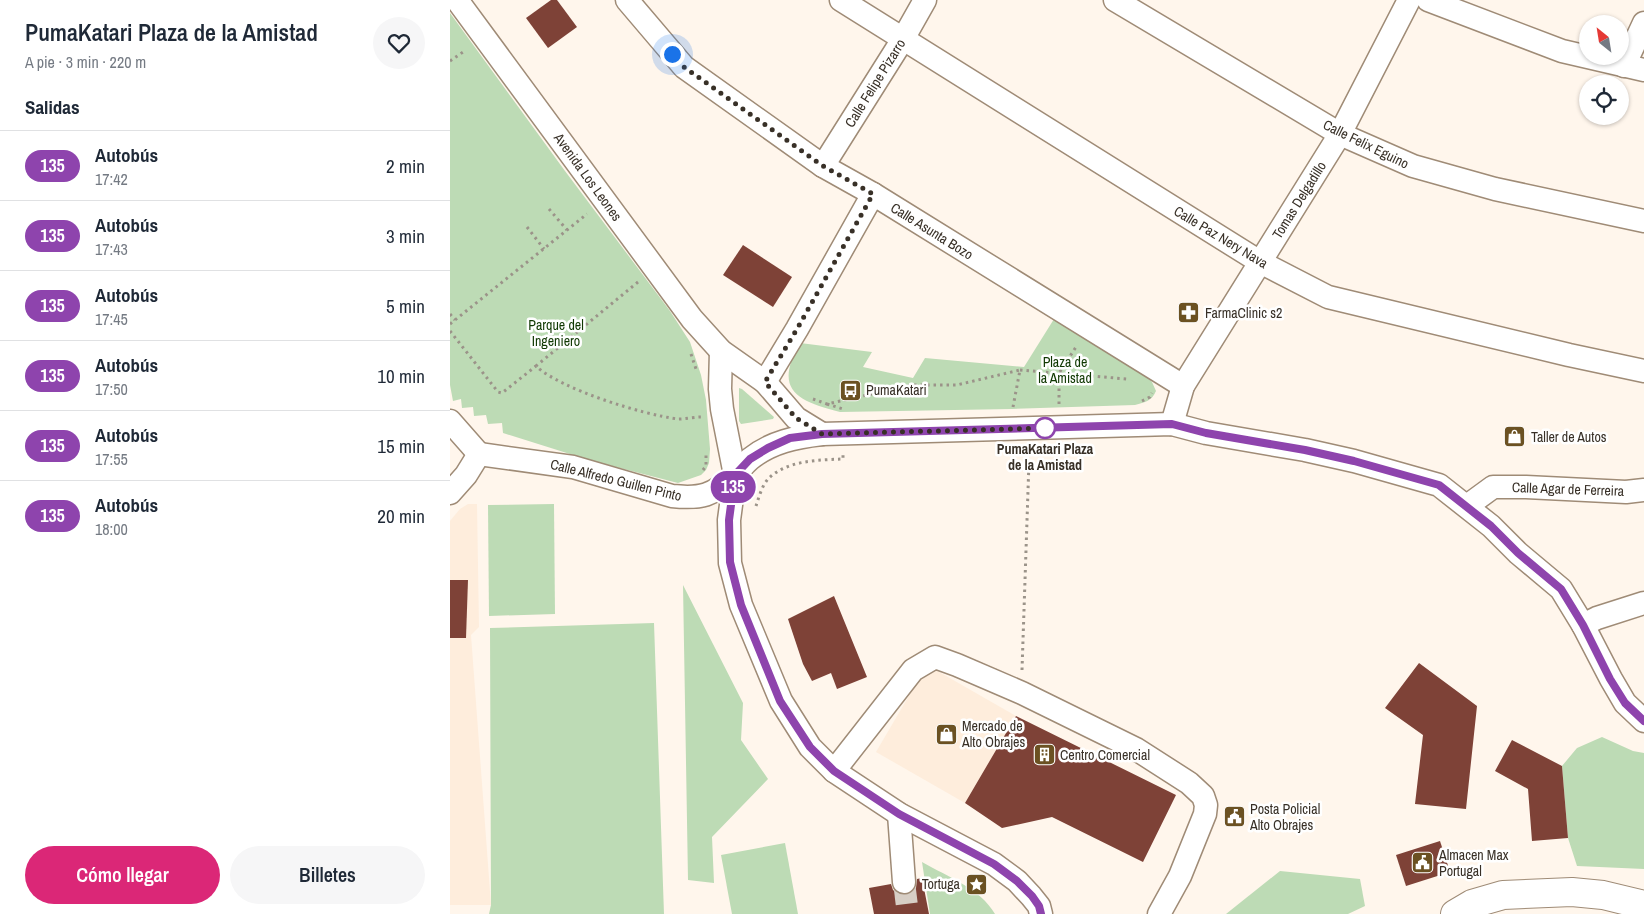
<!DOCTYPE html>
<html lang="es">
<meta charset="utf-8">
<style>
:root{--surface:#fff;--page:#f6f6f7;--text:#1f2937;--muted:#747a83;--line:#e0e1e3;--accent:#db2777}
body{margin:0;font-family:"Archivo Narrow",sans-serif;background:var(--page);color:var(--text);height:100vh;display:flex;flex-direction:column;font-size:19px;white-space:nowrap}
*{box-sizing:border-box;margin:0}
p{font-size:16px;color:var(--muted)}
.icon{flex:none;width:28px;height:28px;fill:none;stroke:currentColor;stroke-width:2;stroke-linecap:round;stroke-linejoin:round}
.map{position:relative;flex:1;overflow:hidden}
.drawer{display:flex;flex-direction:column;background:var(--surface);width:450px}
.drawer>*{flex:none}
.badge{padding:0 10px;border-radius:16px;font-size:18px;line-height:32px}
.needle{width:32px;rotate:330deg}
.buttons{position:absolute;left:1129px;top:15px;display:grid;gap:10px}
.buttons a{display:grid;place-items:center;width:50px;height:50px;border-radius:50%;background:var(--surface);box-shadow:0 1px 4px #0004;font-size:25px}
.you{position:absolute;width:25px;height:25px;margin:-12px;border:4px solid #fff;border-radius:50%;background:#1a73e8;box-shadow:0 0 0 8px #1a73e833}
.map>.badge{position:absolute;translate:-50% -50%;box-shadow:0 0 0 2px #fff}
h2{padding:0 25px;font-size:19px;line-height:45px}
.round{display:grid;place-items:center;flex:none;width:52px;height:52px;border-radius:26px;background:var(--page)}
.summary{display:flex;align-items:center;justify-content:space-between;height:85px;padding:0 25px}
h1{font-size:24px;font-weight:600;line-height:38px}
.cta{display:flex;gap:10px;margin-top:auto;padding:10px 25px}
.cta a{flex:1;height:58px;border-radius:30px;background:var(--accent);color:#fff;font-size:20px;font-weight:600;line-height:58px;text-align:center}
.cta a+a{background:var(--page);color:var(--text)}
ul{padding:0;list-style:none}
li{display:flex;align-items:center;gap:15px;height:70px;padding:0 25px;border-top:1px solid var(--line)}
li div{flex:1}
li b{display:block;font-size:19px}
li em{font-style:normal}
li .badge{min-width:55px;font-weight:700;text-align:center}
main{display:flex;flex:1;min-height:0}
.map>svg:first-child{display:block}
</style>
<main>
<section class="drawer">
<div class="summary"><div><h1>PumaKatari Plaza de la Amistad</h1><p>A pie · 3 min · 220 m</p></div><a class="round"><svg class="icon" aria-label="heart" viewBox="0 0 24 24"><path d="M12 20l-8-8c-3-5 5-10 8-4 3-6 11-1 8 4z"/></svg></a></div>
<h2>Salidas</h2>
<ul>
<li><span class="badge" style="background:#8e44ad;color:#fff">135</span><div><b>Autobús</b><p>17:42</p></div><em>2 min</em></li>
<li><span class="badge" style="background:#8e44ad;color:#fff">135</span><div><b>Autobús</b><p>17:43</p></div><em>3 min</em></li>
<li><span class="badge" style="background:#8e44ad;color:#fff">135</span><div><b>Autobús</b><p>17:45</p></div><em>5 min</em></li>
<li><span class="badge" style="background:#8e44ad;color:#fff">135</span><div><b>Autobús</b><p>17:50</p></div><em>10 min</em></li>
<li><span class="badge" style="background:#8e44ad;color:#fff">135</span><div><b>Autobús</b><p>17:55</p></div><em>15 min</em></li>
<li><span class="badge" style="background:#8e44ad;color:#fff">135</span><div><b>Autobús</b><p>18:00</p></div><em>20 min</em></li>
</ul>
<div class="cta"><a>Cómo llegar</a><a>Billetes</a></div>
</section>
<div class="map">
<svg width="1194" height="914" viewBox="0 0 1194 914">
<rect width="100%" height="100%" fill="#fff6ec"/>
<g fill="#feeddc">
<path d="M18 504H27L29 627 21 635 41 905H0V521L10 509Z"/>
<path d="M477 665 566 716 515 803 426 752Z"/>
</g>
<g fill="#bddbb5">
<path d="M0 13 115 171 220 311 240 342 251 375 256 400 260 449 259 463 256 470 251 475 228 483 139 460 53 433 52 423 38 424 36 415 24 416 23 407 12 408 11 399 3 401 0 385Z"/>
<path d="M604 319 696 375 702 382 706 391C702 401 695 402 685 405L562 409 390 412C347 401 323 390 350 343L422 352 413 367 463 378 475 358 574 367Z"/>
<path d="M289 388 292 389 324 417 323 419 291 424 289 421Z"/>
<path d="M104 504 105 614 39 616 38 505Z"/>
<path d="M233 585 293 703 291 740 318 779 262 837 264 883 238 880Z"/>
<path d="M204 623 214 914H39L41 905 40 628Z"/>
<path d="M1152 737 1183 751 1194 753V869L1127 866 1118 838 1112 766 1127 748Z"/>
<path d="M335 843 348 914H282L271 855Z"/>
<path d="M472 862C498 877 530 888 545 914H480Z"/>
<path d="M830 871 910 879 915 906 898 914H776Z"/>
</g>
<g fill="#7e4237">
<path d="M101 0H107L127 27 98 48 76 18Z"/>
<path d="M293 245 342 277 323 307 273 275Z"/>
<path d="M0 580H18L16 638H0Z"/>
<path d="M384 596 417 677 387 689 381 673 362 681 353 664 338 619Z"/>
<path d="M969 663 1027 706 1016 809 965 804 973 735 935 708Z"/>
<path d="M566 716 726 795 693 862 602 817 552 828 515 803Z"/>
<path d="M1062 740 1112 766 1118 838 1082 841 1078 789 1045 771Z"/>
<path d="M990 841 1000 872 956 886 946 855Z"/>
<path d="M472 878 479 914H424L419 888 441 884 443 890 448 894 455 895 462 893 466 888 467 879Z"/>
</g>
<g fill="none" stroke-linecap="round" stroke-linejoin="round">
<path stroke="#d7cec5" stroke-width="22" stroke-dasharray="22 11" stroke-linecap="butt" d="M454 882 458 914"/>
<defs>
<g id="minor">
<path d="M7 0 242 319 271 351 315 382 346 418 372 434"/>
<path d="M177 0 234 67 373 166 423 194 733 386"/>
<path d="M391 0 810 262 878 297 1119 355 1194 371"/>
<path d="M665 0 890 134 963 166 1045 189 1194 221"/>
<path d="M978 0 1112 51 1194 70"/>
<path d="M1174 66 1194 23"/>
<path d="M373 166 453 39 475 0"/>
<path d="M271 351 270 389 272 409 285 475 279 520 280 563 291 605 331 701 360 747 384 771 449 814 544 864 567 881 581 896 589 906 591 914"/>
<path d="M315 382 347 329 423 194"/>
<path d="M0 421 29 454"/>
<path d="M722 424 733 386 890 134 959 0"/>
<path d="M29 454 123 467 222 496C251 499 263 496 284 475 290 470 294 464 300 459 321 442 346 437 372 434L722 424 756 433 855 450 904 461 989 485 1041 526 1068 553 1111 589 1133 625 1161 679 1175 703 1194 721"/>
<path d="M0 493 16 475 29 454"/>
<path d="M1017 506 1043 487H1076L1176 492 1194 490"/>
<path d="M1133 625 1147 618 1194 603"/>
<path d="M384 771 463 670 485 657 507 665 572 693 686 749 739 783 753 796 756 805 755 814 730 876 709 914"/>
<path d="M449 814 454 882"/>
</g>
<path id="major" d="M1005 914 1022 904 1053 895 1122 892 1153 895 1194 905"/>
</defs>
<use href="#minor" stroke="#9f8b76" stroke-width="25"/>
<use href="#major" stroke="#9f8b76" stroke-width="30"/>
<g stroke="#9b9389" stroke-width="3" stroke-dasharray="2.5 4" stroke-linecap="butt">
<path d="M0 61 16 50"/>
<path d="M99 209 117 230"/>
<path d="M77 227 94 249"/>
<path d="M188 282 86 366C110 389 194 415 228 419 236 419 244 417 251 417"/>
<path d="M0 314 5 320"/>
<path d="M0 324 137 214"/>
<path d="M0 331 48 392 52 393 86 366"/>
<path d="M241 354 246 369"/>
<path d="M570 370 677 379"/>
<path d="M363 399 377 404 462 385H507L570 370 563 407"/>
<path d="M692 401 700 397 702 393"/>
<path d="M377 404 393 409"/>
<path d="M609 404V373L626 347"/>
<path d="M253 470 256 466V455"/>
<path d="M306 506C309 497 312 485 319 478 338 460 369 460 393 459V455"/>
<path d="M572 670 579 461"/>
</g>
<use href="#minor" stroke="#fff" stroke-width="22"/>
<use href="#major" stroke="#fff" stroke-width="28"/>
</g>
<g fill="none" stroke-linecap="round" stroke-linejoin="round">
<defs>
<path id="line" d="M591 914 589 906 582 896 567 881 544 864 449 814 384 771 360 747 330 701 291 605 280 562 279 520 285 475 300 459 318 448 340 438 372 434 722 424 756 433 855 450 904 461 989 485 1041 526 1068 553 1111 589 1133 625 1160 679 1175 703 1194 721"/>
</defs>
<use href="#line" stroke="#fff" stroke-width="11"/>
<use href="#line" stroke="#8e44ad" stroke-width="8"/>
<path stroke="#383027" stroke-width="5" stroke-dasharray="0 9" d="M222 54 234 67 373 166 423 194 347 329 315 382 346 418 372 434 597 428H595"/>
</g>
<defs>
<symbol id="pharmacy-square" viewBox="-11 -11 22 22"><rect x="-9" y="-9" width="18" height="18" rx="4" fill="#6b5122" stroke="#fff"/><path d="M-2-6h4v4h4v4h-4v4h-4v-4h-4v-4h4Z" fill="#fff"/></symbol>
<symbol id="bus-square" viewBox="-11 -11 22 22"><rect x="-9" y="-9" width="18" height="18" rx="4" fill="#6b5122" stroke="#fff"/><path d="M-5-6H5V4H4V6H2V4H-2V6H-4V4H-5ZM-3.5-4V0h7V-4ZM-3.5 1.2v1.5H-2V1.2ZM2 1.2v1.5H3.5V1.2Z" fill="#fff"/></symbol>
<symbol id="shop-square" viewBox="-11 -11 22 22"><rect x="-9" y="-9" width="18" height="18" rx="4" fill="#6b5122" stroke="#fff"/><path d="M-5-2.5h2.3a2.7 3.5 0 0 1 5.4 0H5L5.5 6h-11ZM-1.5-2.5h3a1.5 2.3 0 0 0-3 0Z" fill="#fff"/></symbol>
<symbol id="building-square" viewBox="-11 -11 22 22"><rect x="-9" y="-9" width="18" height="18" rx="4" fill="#6b5122" stroke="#fff"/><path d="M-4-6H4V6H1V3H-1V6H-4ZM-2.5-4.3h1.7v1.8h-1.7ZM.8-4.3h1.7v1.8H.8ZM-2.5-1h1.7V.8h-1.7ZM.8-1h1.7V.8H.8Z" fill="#fff"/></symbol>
<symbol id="civic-square" viewBox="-11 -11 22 22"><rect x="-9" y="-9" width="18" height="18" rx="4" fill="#6b5122" stroke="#fff"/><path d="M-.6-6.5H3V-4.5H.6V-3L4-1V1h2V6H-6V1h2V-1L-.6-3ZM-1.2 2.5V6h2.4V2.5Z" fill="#fff"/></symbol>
<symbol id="sight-square" viewBox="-11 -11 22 22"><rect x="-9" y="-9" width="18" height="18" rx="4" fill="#6b5122" stroke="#fff"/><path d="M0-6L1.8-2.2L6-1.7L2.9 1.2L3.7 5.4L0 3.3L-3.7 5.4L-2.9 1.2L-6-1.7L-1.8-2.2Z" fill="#fff"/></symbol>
</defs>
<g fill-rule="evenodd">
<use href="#pharmacy-square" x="726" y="300" width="25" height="25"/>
<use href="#bus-square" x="388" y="378" width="25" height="25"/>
<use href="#shop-square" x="1052" y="424" width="25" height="25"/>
<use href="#shop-square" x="484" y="722" width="25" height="25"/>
<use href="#building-square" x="582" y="742" width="25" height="25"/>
<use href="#civic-square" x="772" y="804" width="25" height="25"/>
<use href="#civic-square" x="960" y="850" width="25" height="25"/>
<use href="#sight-square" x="514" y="872" width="25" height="25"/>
</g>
<circle fill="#fff" stroke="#8e44ad" stroke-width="2.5" cx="595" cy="428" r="10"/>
<g text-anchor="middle" stroke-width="5" stroke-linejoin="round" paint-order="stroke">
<g font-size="14" fill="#383027" stroke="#fff">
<text transform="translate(425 83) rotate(-58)" y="5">Calle Felipe Pizarro</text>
<text transform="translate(916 144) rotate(26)" y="5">Calle Felix Eguino</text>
<text transform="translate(138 177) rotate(54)" y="5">Avenida Los Leones</text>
<text transform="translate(849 200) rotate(-58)" y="5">Tomas Delgadillo</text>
<text transform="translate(482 231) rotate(32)" y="5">Calle Asunta Bozo</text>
<text transform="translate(771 237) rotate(31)" y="5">Calle Paz Nery Nava</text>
<text transform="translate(166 480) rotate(14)" y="5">Calle Alfredo Guillen Pinto</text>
<text transform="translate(1118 489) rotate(2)" y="5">Calle Agar de Ferreira</text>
</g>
<g font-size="14" fill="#383027" stroke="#fff" text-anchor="start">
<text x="755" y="318">FarmaClinic s2</text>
<text x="416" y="395">PumaKatari</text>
<text x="1081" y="442">Taller de Autos</text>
<text x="512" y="731">Mercado de<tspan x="512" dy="16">Alto Obrajes</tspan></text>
<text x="610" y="760">Centro Comercial</text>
<text x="800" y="814">Posta Policial<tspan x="800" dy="16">Alto Obrajes</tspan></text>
<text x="989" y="860">Almacen Max<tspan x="989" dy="16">Portugal</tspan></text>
<text x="510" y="889" text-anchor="end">Tortuga</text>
</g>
<g font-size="14" fill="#103802" stroke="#fff">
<text x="106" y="330">Parque del<tspan x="106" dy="16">Ingeniero</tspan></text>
<text x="615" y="367">Plaza de<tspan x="615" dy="16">la Amistad</tspan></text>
</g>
<g font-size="14" font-weight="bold" fill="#383027" stroke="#fff">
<text x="595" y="454">PumaKatari Plaza<tspan x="595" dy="16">de la Amistad</tspan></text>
</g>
</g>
</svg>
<div class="buttons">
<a><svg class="needle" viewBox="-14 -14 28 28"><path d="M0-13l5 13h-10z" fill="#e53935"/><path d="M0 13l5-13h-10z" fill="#747a83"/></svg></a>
<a><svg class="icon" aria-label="locate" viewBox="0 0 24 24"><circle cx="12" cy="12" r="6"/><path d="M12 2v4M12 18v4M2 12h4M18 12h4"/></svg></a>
</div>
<div class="you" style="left:222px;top:54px"></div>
<b class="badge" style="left:283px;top:487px;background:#8e44ad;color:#fff">135</b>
</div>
</main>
